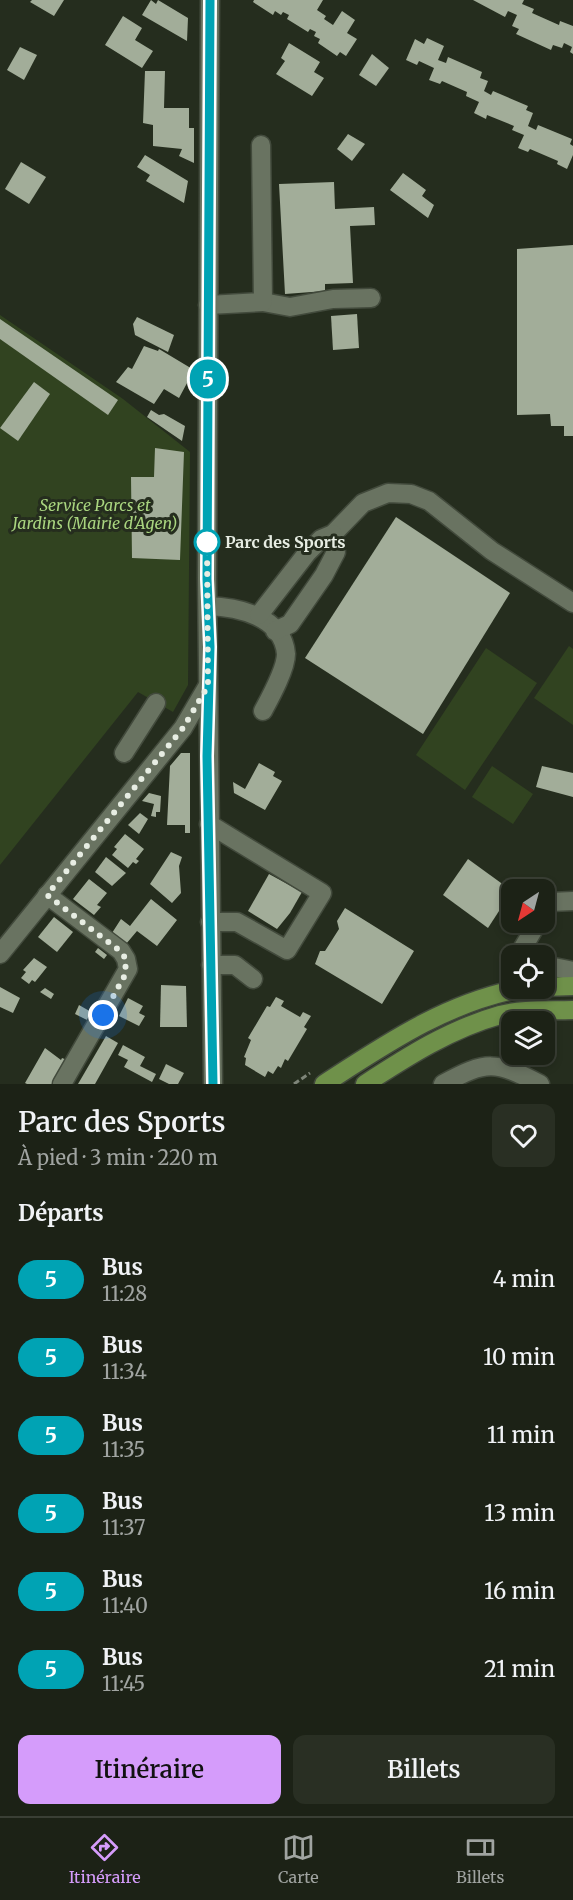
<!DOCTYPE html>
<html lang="fr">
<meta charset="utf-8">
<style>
:root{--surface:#1c2216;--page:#292f23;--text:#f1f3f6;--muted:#a0a4a1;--line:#3a3f35;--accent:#d59cfb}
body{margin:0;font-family:Merriweather,serif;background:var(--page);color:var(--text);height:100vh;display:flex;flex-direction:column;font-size:22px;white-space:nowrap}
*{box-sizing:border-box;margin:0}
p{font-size:20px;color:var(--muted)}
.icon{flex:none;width:33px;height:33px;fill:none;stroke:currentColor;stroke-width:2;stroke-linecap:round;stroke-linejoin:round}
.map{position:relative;height:1084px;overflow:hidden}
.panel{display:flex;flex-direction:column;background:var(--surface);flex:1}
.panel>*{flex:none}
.badge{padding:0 12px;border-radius:20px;font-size:21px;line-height:39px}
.needle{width:39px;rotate:216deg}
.fabs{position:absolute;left:501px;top:879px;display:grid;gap:12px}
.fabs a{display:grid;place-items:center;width:54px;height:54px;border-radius:12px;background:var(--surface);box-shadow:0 3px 9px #0003,0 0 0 2px var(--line);font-size:30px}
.you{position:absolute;width:30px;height:30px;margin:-15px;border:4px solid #fff;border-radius:50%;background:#1a73e8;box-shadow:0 0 0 9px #1a73e833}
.map>.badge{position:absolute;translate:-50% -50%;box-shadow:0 0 0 3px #fff}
h2{padding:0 18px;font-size:22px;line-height:54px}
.round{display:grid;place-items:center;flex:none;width:63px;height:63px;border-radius:12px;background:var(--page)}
.head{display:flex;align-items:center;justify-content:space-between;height:102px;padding:0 18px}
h1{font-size:28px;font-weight:600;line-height:45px}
.primary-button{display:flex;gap:12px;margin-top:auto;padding:12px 18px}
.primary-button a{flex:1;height:69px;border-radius:12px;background:var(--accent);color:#111;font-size:24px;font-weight:600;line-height:69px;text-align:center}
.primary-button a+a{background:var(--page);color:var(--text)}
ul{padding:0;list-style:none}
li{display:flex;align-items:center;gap:18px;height:78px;padding:0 18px}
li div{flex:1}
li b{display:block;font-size:22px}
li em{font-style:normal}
li .badge{min-width:66px;font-weight:700;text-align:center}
.dock{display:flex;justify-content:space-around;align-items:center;height:84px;border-top:2px solid var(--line);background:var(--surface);font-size:16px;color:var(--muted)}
.dock a{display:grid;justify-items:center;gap:3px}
.dock .current{color:var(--accent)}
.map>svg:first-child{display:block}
</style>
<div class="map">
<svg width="573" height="1084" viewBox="0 0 573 1084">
<rect width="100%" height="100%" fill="#252d1e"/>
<g fill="#314320">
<path d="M0 315 123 399 190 452 188 685 173 712 138 692 0 865Z"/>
<path d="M569 646 573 649V725L534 698Z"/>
<path d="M486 648 537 683 465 790 416 755Z"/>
<path d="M492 766 533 794 513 824 472 797Z"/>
</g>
<g fill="#a2ad99">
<path d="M32 0H64L54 16 30 2Z"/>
<path d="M151 0 156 4 158 0 188 18 187 41 142 15Z"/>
<path d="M254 0H323L317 10 326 16 324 19 333 25 342 11 355 20 347 33 357 39 346 56 340 52 337 56 318 43 320 39 314 36 316 32 310 29 308 32 287 19 289 15 283 12 281 15 275 11 273 15 253 2Z"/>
<path d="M473 0H524L522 4 534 9 532 13 559 25 560 21 573 26V54L570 52 572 47 564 43 562 48 553 45 551 50 516 34 519 29 512 26 517 15 508 11 505 17Z"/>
<path d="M123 16 142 28 135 40 153 51 142 68 105 45Z"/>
<path d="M427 38 444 46 438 60 446 63 448 57 482 72 480 78 488 81 484 91 491 95 493 91 528 106 526 110 533 113 528 126 536 130 538 125 572 139 570 144 573 146V155L567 169 557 164 558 161 530 149 528 152 518 148 524 135 512 130 514 126 487 115 486 119 474 113 479 102 466 96 467 92 442 81 440 84 429 80 434 68 419 61 417 65 406 60 415 39 424 44Z"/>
<path d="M289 43 320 62 314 72 324 78 312 96 276 74 285 61 281 58Z"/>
<path d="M20 47 37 55 24 80 7 70Z"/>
<path d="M372 54 389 68 376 86 359 75Z"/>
<path d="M145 71H165L164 108H189V128H194V163L179 156 182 149 153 146V125L143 123Z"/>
<path d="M348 134 365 144 352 161 337 149Z"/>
<path d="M145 155 188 181 184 203 146 181 150 175 137 167Z"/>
<path d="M21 162 46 177 29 204 5 189Z"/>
<path d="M403 173 426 190 422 196 434 205 428 218 390 190Z"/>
<path d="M334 182 335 209 374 207 375 225 350 226 353 283 325 284V291L285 294 279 184Z"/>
<path d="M573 245V436H564V426H551L550 414 517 415V249Z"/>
<path d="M357 314 359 348 333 350 331 316Z"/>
<path d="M137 317 174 335 168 352 135 335 133 324Z"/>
<path d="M0 319 118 400 108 415 0 339Z"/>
<path d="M144 346 158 351 159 349 194 370 179 398 164 389 154 404 116 382 128 367 132 369Z"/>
<path d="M34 382 50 394 18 441 0 428Z"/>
<path d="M151 410 159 415 164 414 185 426 182 441 147 417Z"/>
<path d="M155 448 184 452 180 560 132 558 131 477H154Z"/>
<path d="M396 517 510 593 423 734 305 658Z"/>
<path d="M181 753H190V833H185V825H167L170 766Z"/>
<path d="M259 763 275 772 273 776 282 781 265 810 234 793 233 782 245 789Z"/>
<path d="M542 766 573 773V797L536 787Z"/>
<path d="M149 793 161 796 160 812H156V817L151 816 154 804 142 801Z"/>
<path d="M140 813 148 819 139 834 128 825Z"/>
<path d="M125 834 144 849 136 859 139 861 136 864 133 862 128 868 112 855 117 849 114 847Z"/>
<path d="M171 852 182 857 179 866 181 893 172 903 150 884Z"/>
<path d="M106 857 126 873 112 886 95 872Z"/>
<path d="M468 859 512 891 488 928 443 895Z"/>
<path d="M269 874 302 892 290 913 277 929 248 911Z"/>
<path d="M89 879 107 893 97 905 101 907 94 915 73 899Z"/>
<path d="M151 899 177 920 157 946 137 931 126 944 112 933 121 919 130 926Z"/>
<path d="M345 908 414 951 382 1004 315 964 320 951H325L339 929 337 921Z"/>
<path d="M54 917 73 932 57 952 38 937Z"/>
<path d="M98 948 107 955 104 959 95 952Z"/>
<path d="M34 958 47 967 35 982 32 980 29 984 21 978 26 972 23 970Z"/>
<path d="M161 985 186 986 187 1027H160Z"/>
<path d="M0 987 20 998 13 1013 0 1007Z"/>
<path d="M45 988 54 994 51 999 40 992Z"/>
<path d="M276 997 284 1001 281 1006 300 1017 303 1012 311 1016 304 1027 307 1029 288 1061 285 1059 281 1068 278 1066 273 1074 268 1071 265 1077 245 1065 246 1058 244 1057 251 1040 248 1038 267 1006 270 1007Z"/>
<path d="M128 998 143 1006 139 1013 145 1016 139 1026 119 1016Z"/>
<path d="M79 1005 93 1013 89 1021 75 1014Z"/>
<path d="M106 1036 118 1043 95 1084H78Z"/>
<path d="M123 1045 145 1057 140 1066 156 1074 152 1082 124 1067 128 1060 118 1055Z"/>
<path d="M45 1048 61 1060 62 1058 67 1060 53 1084H27L25 1083Z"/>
<path d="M166 1064 184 1073 178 1084H169L159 1079Z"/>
</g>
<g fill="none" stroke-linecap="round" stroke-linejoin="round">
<defs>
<g id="minor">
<path d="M210 0 207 579 213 1084"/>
<path d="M263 302 290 307 333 299 371 298"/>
<path d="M208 305 263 302 261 145"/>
<path d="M208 606C237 607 283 616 286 654 286 669 270 698 263 711"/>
<path d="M259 615 307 553 321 539 333 534 363 503 388 493 411 494 429 501 492 551 573 603"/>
<path d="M275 631 290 624 324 575 336 552 333 534"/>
<path d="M124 753 156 703"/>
<path d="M209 824 322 893 287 950 237 922H210"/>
<path d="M47 895 121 951 126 959 128 969 62 1084"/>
<path d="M544 912 551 902 573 901"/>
<path d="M0 954 183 728 207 687"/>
<path d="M518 956 538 922"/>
<path d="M211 965H235L253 979"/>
<path d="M544 965 573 971"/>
<path d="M443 1084C487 1060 495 1061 540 1084"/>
</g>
<g id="major">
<path d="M544 987 573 986"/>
<path d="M324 1084C387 1043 449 1001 524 988"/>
<path d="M365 1084C408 1056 450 1029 500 1015 523 1009 549 1011 573 1010"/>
</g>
</defs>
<use href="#minor" stroke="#424a3c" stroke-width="21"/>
<use href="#major" stroke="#424a3c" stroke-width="21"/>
<path stroke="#7e8579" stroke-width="3" stroke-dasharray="6 3" stroke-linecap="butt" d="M294 1084 310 1073"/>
<use href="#minor" stroke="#697361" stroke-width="18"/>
<use href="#major" stroke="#6f914a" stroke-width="18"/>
</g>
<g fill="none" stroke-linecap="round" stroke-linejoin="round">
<defs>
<path id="line" d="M210 0 207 579 210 647 207 756 213 1084"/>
</defs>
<use href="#line" stroke="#fff" stroke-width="14"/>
<use href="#line" stroke="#00a3b4" stroke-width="9"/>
<path stroke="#e7ede3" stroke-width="6" stroke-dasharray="0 10.8" d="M103 1015 125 975 126 959 120 951 47 895 183 728 208 686 207 542"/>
</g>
<circle fill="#fff" stroke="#00a3b4" stroke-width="3" cx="207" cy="542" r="12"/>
<g text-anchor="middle" stroke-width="6" stroke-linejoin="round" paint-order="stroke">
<g font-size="16" font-style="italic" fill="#a9d57f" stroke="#252d1e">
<text x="95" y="511">Service Parcs et<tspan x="95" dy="18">Jardins (Mairie d'Agen)</tspan></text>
</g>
<g font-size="16" font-weight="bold" fill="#e7ede3" stroke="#252d1e" text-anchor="start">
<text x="225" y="548">Parc des Sports</text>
</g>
</g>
</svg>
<div class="fabs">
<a><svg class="needle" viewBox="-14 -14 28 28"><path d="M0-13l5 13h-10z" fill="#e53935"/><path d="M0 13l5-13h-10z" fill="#a0a4a1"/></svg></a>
<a><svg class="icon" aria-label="locate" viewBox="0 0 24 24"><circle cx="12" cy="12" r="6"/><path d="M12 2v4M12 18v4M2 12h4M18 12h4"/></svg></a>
<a><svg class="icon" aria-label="layers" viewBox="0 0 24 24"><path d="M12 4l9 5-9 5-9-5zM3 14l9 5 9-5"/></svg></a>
</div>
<div class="you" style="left:103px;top:1015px"></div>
<b class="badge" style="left:208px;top:379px;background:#00a3b4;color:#fff">5</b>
</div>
<section class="panel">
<div class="head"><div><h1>Parc des Sports</h1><p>À pied · 3 min · 220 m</p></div><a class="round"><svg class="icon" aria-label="heart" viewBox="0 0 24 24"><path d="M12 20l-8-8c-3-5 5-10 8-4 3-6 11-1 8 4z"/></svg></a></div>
<h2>Départs</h2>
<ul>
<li><span class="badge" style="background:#00a3b4;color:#fff">5</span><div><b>Bus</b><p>11:28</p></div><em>4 min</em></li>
<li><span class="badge" style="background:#00a3b4;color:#fff">5</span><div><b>Bus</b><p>11:34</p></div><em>10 min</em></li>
<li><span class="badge" style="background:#00a3b4;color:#fff">5</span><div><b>Bus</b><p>11:35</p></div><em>11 min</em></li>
<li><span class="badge" style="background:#00a3b4;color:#fff">5</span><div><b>Bus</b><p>11:37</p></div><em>13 min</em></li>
<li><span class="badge" style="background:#00a3b4;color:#fff">5</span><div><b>Bus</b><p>11:40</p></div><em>16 min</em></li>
<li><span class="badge" style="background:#00a3b4;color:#fff">5</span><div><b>Bus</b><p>11:45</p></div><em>21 min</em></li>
</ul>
<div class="primary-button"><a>Itinéraire</a><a>Billets</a></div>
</section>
<nav class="dock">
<a class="current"><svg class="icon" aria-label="directions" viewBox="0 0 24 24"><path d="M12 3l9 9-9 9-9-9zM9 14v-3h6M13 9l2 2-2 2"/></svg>Itinéraire</a>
<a><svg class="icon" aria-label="map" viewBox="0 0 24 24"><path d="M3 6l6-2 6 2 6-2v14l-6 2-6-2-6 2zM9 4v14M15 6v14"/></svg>Carte</a>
<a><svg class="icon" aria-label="tickets" viewBox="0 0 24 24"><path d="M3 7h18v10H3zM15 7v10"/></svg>Billets</a>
</nav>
